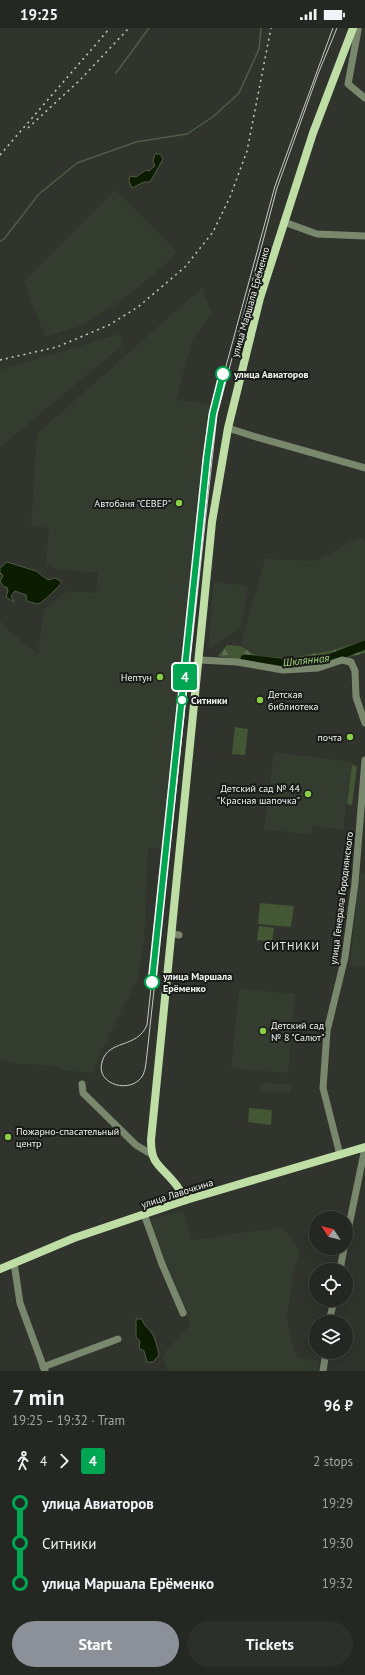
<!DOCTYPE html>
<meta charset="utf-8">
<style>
:root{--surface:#242722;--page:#2c2f2a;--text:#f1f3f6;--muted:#a3a5a5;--line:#414440;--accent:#8c9099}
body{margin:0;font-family:"PT Sans",sans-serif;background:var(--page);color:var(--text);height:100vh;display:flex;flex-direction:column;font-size:15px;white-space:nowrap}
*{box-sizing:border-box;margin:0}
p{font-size:13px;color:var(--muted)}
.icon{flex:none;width:22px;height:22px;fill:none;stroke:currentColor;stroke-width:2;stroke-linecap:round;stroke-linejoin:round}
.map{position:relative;height:1343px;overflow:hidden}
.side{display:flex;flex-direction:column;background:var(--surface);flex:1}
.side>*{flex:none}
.badge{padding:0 8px;border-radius:3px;font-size:14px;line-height:26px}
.needle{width:26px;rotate:306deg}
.controls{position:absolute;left:309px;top:1183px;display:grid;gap:8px}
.controls a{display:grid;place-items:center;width:44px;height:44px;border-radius:50%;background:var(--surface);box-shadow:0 4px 16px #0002,0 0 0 1px var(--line);font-size:20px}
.map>.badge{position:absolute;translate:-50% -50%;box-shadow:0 0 0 2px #fff}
.legs{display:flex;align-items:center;gap:6px;height:44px;padding:0 12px;font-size:13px}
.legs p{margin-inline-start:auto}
.overview{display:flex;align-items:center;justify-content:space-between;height:68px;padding:0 12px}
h1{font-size:22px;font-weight:600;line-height:30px}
.primary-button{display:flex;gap:8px;margin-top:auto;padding:8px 12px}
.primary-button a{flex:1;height:46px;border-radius:24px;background:var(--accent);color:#fff;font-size:16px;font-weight:600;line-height:46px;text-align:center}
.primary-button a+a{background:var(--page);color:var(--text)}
ul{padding:0 12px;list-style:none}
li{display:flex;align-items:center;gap:14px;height:40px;font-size:15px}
li i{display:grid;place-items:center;width:6px;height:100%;margin:0 5px;background:currentColor}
li i::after{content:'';width:10px;height:10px;margin:-5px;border:3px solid;border-radius:50%;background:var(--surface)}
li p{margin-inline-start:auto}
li:first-child i{background:linear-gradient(#0000 50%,currentColor 0)}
li:last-child i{background:linear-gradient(currentColor 50%,#0000 0)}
.status{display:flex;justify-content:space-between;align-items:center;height:28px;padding:0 20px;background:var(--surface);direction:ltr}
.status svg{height:11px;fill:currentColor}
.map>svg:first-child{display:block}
</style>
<div class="status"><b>19:25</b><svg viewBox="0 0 49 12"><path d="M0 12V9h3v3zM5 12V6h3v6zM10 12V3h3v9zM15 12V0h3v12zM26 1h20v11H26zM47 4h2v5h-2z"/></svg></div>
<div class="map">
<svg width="365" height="1343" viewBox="0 0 365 1343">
<defs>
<pattern id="forest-firs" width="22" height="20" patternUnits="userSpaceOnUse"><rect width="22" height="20" fill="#435734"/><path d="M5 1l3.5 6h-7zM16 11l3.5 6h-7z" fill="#5e7052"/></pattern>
</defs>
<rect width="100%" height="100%" fill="#30342d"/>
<g fill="#343c2f">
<path d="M115 162 177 224 159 242 118 275 82 297 45 309 24 253Z"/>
<path d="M202 260 212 285 193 310 176 372 213 377 164 821 148 820 144 915 137 952 99 1027 94 1045 64 1042 48 1037 17 1036 0 1031V593L12 606 38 626 44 581 68 563 96 565 98 544 60 542 46 536 49 500 31 497 37 406Z"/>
<path d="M119 306 124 316 0 419V342Z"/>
<path d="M360 509 365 514V612L333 622 291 630 257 628 240 618 265 531 316 533Z"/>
<path d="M214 554 248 558 241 600 208 621Z"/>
<path d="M274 724 352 734 343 802 313 798 311 807 264 801Z"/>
<path d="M360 845 365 846V939L350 937Z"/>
<path d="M239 961 295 966 288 1045 231 1040Z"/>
<path d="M261 1054 291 1057 290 1065 260 1063Z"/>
<path d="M183 1182 192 1212 283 1199 300 1224 293 1246 287 1287 289 1305 297 1330 319 1333 318 1343H168L163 1331 165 1324 190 1297 150 1192Z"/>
</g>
<g fill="#435734">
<path d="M235 699 248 701 245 727 232 726Z"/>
<path d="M352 737 357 738 352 777 347 776Z"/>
<path d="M260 875 294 878 291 899 258 896Z"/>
<path d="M259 898 274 900 272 914 257 912Z"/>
<path d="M249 1080 272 1082 271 1097 248 1094Z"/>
</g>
<path fill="url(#forest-firs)" d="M365 612V625L313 638 280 639 218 628 227 617 240 618 257 628 291 630 333 622Z"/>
<g fill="#0c1c00" stroke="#505c47">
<path d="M155 126H160L163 131 150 154H144L132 160 129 153 130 148 136 149 146 142 149 143 155 138 153 133Z"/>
<path d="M7 534 36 543 48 552 55 550 62 554C58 560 46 571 40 575 36 577 31 574 27 573L26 567 15 563 11 568 14 574 6 569 8 563 7 559H4L0 553 3 548 1 545 0 546V540Z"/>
<path d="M136 1291H142C144 1298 147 1299 151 1304 156 1310 157 1320 159 1327L153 1334H147L144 1323 139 1320 140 1313 136 1309Z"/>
</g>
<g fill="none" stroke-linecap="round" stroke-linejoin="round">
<g stroke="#505c47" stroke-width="1.5">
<path d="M116 45 149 0"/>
<path d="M0 213 4 211 39 166 77 135 136 114 187 106 214 88 239 65 259 21 261 0"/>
</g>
<path stroke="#0c1c00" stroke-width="9" d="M245 631 289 636 329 631 365 617"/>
<g stroke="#79886d" stroke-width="7">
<path d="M358 2 348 56 365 70"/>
<path d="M284 194 317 206 365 208"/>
<path d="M228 400 253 408 365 440"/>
<path d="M200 632 237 634 283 642 318 640 342 632 351 634 355 643 356 669 365 695"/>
<path d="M173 906 179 907"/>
<path d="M82 1056 83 1065 136 1117 151 1126"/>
<path d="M340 1127 323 1060 327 1003 345 929 355 855 365 732"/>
<path d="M144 1186 162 1236 183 1285"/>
<path d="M346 1212 365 1120"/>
<path d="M14 1235 20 1275 45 1343"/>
<path d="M340 1242 344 1220"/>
<path d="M329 1294 334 1272"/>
<path d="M43 1339 118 1311"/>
<path d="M323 1343 326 1324"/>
</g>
<g stroke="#bedea6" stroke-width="8">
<path d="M186 1172C181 1165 178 1158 173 1153 159 1136 151 1136 151 1112L212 494 228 400 260 270 313 105 353 0"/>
<path d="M0 1241 74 1210 186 1172 365 1119"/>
</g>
<path stroke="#c7cac4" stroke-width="1" d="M333 0 275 158 213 386 147 997C137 1021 108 1011 102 1034 95 1057 132 1067 143 1047 146 1041 146 1033 147 1026L217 387 277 160 318 46 337 0"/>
<g stroke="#c7cac4" stroke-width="1.5" stroke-dasharray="2 4" stroke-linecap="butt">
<path d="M28 100 80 52 129 0"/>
<path d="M0 127 110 0"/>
<path d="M0 332 57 319 109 297 138 279 185 239 213 204 230 169 247 123 271 0"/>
</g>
</g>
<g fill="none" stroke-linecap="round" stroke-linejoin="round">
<defs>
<path id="line-1" d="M152 954 207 430 213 386 223 346"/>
</defs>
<use href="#line-1" stroke="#fff" stroke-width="9"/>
<use href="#line-1" stroke="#00a651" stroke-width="6"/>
</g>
<g fill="#fff" stroke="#00a651" stroke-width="2">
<circle cx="223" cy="346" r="7"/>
<circle cx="182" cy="672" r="5"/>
<circle cx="152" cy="954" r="7"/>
</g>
<g fill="#8ace47" stroke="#191b18" stroke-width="1.5">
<circle cx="179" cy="475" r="4"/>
<circle cx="160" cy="649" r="4"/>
<circle cx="260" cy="672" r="4"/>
<circle cx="350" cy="709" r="4"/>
<circle cx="308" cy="766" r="4"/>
<circle cx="263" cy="1003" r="4"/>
<circle cx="8" cy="1109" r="4"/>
</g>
<g text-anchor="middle" stroke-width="4" stroke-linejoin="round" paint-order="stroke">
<g font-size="10" fill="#f0f3ee" stroke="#191b18">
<text transform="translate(250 274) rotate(-74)" y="4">улица Маршала Ерёменко</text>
<text transform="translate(341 870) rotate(-83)" y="4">улица Генерала Городнянского</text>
<text transform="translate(177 1165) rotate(-18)" y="4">улица Лавочкина</text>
</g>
<g font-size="10" font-weight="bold" fill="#f0f3ee" stroke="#191b18" text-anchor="start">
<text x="234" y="350">улица Авиаторов</text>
<text x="191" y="676">Ситники</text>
<text x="163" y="952">улица Маршала<tspan x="163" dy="12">Ерёменко</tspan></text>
</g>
<g font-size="10" fill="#f0f3ee" stroke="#191b18" text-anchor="end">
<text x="171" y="479">Автобаня "СЕВЕР"</text>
<text x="152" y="653">Нептун</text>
<text x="268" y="670" text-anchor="start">Детская<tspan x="268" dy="12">библиотека</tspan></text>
<text x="342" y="713">почта</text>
<text x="300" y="764">Детский сад № 44<tspan x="300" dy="12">"Красная шапочка"</tspan></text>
<text x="271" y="1001" text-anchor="start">Детский сад<tspan x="271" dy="12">№ 8 "Салют"</tspan></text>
<text x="16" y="1107" text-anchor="start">Пожарно-спасательный<tspan x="16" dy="12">центр</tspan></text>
</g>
<g font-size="11" font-style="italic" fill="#a4d47c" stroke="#191b18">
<text transform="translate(306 632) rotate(-6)" y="4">Шклянная</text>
</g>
<g font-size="11" letter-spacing="1" fill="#f0f3ee" stroke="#191b18">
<text x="292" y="922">СИТНИКИ</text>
</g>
</g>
</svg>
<div class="controls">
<a><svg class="needle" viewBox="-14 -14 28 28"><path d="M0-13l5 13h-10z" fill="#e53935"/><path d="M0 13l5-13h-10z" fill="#a3a5a5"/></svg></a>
<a><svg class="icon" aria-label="locate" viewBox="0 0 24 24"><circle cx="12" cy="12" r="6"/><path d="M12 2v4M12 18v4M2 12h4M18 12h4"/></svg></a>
<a><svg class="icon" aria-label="layers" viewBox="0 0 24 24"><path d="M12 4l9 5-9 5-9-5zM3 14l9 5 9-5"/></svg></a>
</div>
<b class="badge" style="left:185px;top:649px;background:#00a651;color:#fff">4</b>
</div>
<section class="side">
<div class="overview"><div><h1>7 min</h1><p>19:25 – 19:32 · Tram</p></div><b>96 ₽</b></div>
<div class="legs"><svg class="icon" aria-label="walk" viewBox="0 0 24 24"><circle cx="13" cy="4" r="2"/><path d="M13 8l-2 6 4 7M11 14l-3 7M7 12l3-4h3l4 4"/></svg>4<svg class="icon" aria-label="forward" viewBox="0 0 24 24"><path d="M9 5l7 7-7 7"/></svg><b class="badge" style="background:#00a651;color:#fff">4</b><p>2 stops</p></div>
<ul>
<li><i style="color:#00a651"></i><b>улица Авиаторов</b><p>19:29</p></li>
<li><i style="color:#00a651"></i><span>Ситники</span><p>19:30</p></li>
<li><i style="color:#00a651"></i><b>улица Маршала Ерёменко</b><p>19:32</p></li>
</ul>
<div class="primary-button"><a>Start</a><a>Tickets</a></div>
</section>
